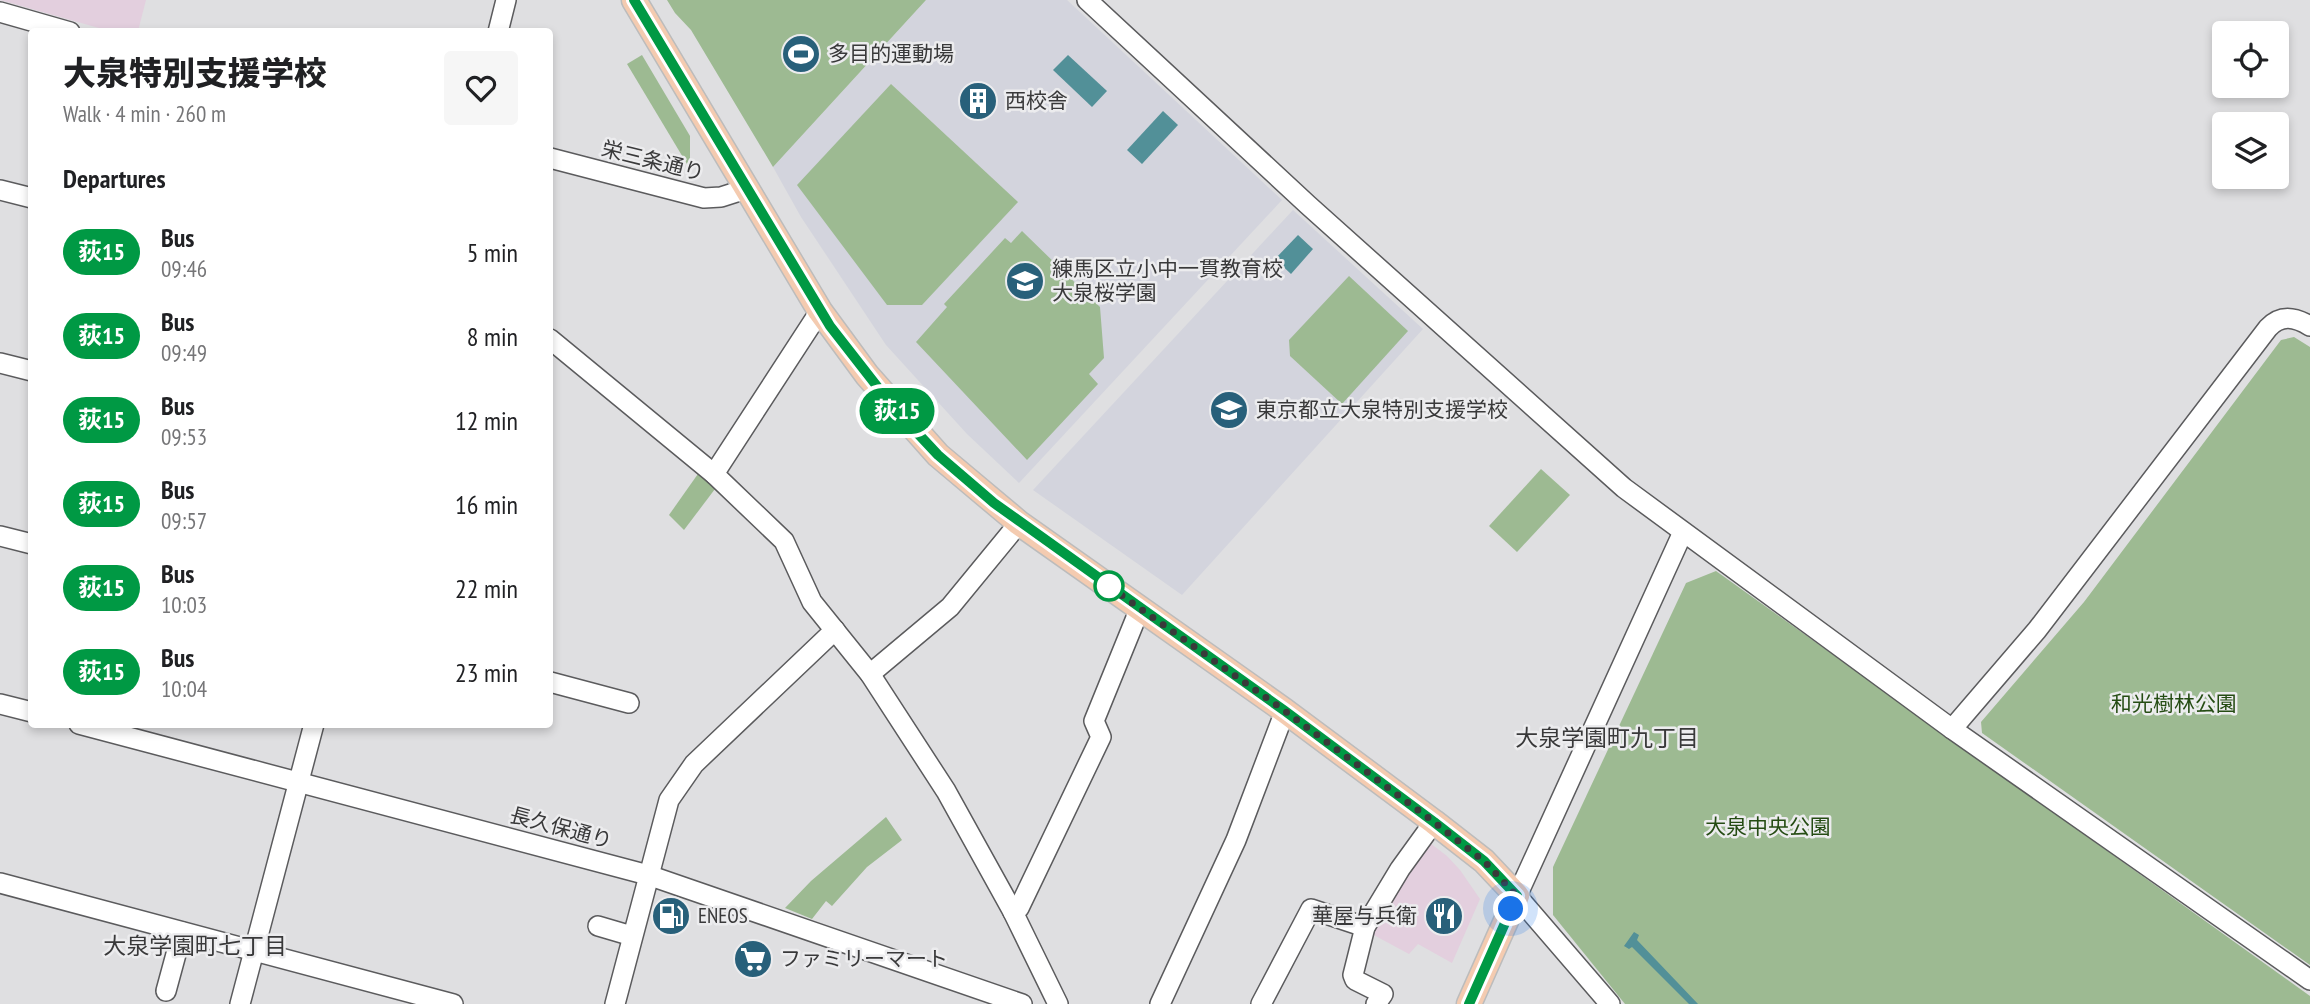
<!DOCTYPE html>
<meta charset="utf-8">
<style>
:root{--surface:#fff;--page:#f6f6f6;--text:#202124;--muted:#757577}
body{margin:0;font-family:"PT Sans Narrow","Noto Sans JP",sans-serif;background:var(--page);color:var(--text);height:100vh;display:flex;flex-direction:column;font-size:26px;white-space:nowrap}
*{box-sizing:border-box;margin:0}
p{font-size:23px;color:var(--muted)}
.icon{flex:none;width:38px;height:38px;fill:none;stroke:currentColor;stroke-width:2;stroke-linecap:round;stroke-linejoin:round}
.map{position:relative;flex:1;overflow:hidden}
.panel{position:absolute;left:28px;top:28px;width:525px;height:700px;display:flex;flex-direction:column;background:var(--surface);border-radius:7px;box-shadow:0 4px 10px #0003}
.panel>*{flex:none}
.badge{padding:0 14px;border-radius:23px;font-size:24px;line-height:46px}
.controls{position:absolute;left:2212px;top:21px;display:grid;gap:14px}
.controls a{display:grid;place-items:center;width:77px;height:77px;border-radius:7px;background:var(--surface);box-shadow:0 4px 10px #0003;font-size:35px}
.you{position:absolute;width:35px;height:35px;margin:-18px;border:5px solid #fff;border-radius:50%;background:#1a73e8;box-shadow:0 0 0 10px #1a73e833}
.map>.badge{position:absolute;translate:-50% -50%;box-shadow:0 0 0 4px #fff}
h2{padding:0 35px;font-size:26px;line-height:63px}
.round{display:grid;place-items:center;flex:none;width:74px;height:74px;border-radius:7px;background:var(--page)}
.headline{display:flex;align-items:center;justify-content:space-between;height:119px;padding:0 35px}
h1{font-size:33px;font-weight:800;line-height:52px}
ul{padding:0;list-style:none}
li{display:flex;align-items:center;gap:21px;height:84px;padding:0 35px}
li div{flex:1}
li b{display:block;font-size:26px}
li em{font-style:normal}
li .badge{min-width:77px;font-weight:700;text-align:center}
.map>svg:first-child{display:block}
</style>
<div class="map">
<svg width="2310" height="1004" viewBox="0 0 2310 1004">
<rect width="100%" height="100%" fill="#dfdfe1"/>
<g fill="#e3cfde">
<path d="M0 0H146L138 31 113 32Z"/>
<path d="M1426 840 1447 856 1460 870 1480 899 1452 963 1418 944 1409 954 1370 933Z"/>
</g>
<g fill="#d3d4dd">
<path d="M926 0H1067L1282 200 1019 483 967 434 886 345 801 217 773 167Z"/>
<path d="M1293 210 1423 329 1182 595 1033 490Z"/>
</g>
<g fill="#9dba92">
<path d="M667 0H926L773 167 691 30 675 13Z"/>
<path d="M642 55 690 136V169L627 64Z"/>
<path d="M891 84 1018 202 922 305H887L797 185Z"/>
<path d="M1022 231 1100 307 1104 358 1089 374 1098 384 1027 460 916 342 947 307 944 304 1005 238 1011 243Z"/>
<path d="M1349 276 1408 331 1342 404 1290 356 1289 340Z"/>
<path d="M2294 337 2310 347V965L1982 733 1981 722 2084 602 2281 340Z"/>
<path d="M1541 469 1570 495 1517 552 1489 526Z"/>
<path d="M700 471 718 485 684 530 669 515Z"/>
<path d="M1716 571 2310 996V1004H1625L1553 915V867L1686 583Z"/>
<path d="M886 817 902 840 867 867 832 906 826 901 812 919 785 908 811 881Z"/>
</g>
<g fill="#529098">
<path d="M1068 55 1107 91 1092 107 1053 70Z"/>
<path d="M1163 111 1178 125 1142 164 1127 150Z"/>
<path d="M1298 235 1313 249 1291 274 1275 259Z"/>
<path d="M1634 932 1639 935 1637 940 1698 1004H1689L1632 947 1629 949 1624 946Z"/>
</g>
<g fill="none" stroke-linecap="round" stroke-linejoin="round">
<defs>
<g id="minor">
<path d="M1087 0 1308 205 1624 488 1952 729 2310 980"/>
<path d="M0 12 70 32"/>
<path d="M498 32 506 0"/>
<path d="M550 158 704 198 721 197 746 189"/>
<path d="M0 190 32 198"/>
<path d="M550 339 714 474 784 541 812 602 870 674 946 791 1013 912 1058 1004"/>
<path d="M0 363 32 371"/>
<path d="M714 474 820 311"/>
<path d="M0 536 32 544"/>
<path d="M870 674 950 607 1019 523"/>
<path d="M550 682 629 703"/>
<path d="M0 704 32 712"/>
<path d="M79 724 648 875 1022 1004"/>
<path d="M1952 729 2037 630 2268 328C2281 314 2295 317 2310 326"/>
<path d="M0 883 453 1004"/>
<path d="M1013 912 1019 908 1101 737 1094 721 1140 608"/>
<path d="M598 926 632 936"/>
<path d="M166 991 182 932"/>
<path d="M240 1004 314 724"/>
<path d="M615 1004 669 800 694 764 835 630"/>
<path d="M1160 1004 1236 840 1285 711"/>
<path d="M1261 1004 1311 909 1365 927"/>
<path d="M1376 1004 1383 994 1355 980 1353 975 1365 927 1400 869 1434 822"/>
<path d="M1610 1004 1517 896 1683 532"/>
</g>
<path id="major" d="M634 0 820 311 867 375 938 455 1019 523 1285 711 1434 822 1484 861 1517 896 1469 1004"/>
</defs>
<use href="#minor" stroke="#5b5b5d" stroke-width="22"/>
<use href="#major" stroke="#bcbcbc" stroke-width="27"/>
<use href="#minor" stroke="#fff" stroke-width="19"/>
<use href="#major" stroke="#f4cbb0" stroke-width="24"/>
</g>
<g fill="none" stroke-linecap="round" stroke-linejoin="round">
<defs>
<path id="line" d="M634 0 830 326 894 408 938 455 994 503 1285 711 1434 822 1484 861 1517 896 1469 1004"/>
</defs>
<use href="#line" stroke="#fff" stroke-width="16"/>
<use href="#line" stroke="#094" stroke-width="10"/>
<path stroke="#39393a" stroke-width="7" stroke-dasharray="0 12.6" d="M1109 586 1100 580 1285 711 1434 822 1484 861 1517 896 1511 909"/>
</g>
<defs>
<symbol id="stadium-disc" viewBox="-11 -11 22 22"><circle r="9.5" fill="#28607a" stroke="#ececee"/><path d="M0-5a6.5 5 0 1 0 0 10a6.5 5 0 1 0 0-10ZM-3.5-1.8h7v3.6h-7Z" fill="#fff"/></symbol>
<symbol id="building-disc" viewBox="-11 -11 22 22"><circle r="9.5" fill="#28607a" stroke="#ececee"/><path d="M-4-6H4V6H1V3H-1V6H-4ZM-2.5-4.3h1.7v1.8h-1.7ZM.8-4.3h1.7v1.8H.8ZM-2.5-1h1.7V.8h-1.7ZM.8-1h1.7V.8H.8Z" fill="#fff"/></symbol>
<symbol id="school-disc" viewBox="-11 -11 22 22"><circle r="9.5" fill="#28607a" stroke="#ececee"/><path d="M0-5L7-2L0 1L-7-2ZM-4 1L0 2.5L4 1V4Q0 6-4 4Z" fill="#fff"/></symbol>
<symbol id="fuel-disc" viewBox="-11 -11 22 22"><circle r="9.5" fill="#28607a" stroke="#ececee"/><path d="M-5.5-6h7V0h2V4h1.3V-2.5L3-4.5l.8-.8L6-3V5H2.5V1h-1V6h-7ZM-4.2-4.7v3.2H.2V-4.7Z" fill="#fff"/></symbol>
<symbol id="restaurant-disc" viewBox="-11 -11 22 22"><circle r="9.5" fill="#28607a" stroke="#ececee"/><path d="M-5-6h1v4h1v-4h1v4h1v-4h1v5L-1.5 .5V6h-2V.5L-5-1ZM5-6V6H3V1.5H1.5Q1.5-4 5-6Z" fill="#fff"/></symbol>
<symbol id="supermarket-disc" viewBox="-11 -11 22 22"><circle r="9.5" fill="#28607a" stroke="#ececee"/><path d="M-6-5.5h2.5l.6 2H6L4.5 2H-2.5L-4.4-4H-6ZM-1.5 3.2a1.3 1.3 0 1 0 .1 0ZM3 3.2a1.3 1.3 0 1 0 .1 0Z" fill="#fff"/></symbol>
</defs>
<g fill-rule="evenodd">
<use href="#stadium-disc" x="779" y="32" width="44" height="44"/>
<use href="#building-disc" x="956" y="79" width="44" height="44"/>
<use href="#school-disc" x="1003" y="259" width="44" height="44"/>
<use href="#school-disc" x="1207" y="388" width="44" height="44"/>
<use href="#fuel-disc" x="649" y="894" width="44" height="44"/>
<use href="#restaurant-disc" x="1422" y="894" width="44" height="44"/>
<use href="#supermarket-disc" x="731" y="937" width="44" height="44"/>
</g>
<circle fill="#fff" stroke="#094" stroke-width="3.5" cx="1109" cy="586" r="14"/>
<g text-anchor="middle" stroke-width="5" stroke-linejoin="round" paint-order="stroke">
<g font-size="21" fill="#39393a" stroke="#ececee" text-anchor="start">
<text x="828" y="61">多目的運動場</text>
<text x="1005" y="108">西校舎</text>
<text x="1052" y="276">練馬区立小中一貫教育校<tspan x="1052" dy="24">大泉桜学園</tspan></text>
<text x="1256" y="417">東京都立大泉特別支援学校</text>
<text x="698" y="923">ENEOS</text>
<text x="1417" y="923" text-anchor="end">華屋与兵衛</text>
<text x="780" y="966">ファミリーマート</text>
</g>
<g font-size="21" fill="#39393a" stroke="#ececee">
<text transform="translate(653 161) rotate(14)" y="7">栄三条通り</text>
<text transform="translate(561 828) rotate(15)" y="7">長久保通り</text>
</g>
<g font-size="21" fill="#254c13" stroke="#ececee">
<text x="2174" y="711">和光樹林公園</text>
<text x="1768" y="834">大泉中央公園</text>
</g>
<g font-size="23" fill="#39393a" stroke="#ececee">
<text x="1607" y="746">大泉学園町九丁目</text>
<text x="195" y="954">大泉学園町七丁目</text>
</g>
</g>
</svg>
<div class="controls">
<a><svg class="icon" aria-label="locate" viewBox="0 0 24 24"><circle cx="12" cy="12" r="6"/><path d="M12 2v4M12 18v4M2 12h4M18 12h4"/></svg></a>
<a><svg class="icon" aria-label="layers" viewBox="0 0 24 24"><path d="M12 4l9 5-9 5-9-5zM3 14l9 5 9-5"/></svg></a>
</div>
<div class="you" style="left:1511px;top:909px"></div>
<b class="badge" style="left:897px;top:411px;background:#094;color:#fff">荻15</b>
<section class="panel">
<div class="headline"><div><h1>大泉特別支援学校</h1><p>Walk · 4 min · 260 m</p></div><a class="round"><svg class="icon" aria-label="heart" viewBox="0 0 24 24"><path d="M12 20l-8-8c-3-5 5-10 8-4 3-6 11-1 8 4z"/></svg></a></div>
<h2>Departures</h2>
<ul>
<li><span class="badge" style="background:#094;color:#fff">荻15</span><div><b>Bus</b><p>09:46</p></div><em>5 min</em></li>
<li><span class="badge" style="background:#094;color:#fff">荻15</span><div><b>Bus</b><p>09:49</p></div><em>8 min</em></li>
<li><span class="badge" style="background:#094;color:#fff">荻15</span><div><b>Bus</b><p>09:53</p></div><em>12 min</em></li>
<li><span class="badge" style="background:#094;color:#fff">荻15</span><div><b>Bus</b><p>09:57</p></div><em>16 min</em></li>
<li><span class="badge" style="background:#094;color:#fff">荻15</span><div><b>Bus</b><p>10:03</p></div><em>22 min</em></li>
<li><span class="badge" style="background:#094;color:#fff">荻15</span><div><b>Bus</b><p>10:04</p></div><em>23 min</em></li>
</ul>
</section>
</div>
